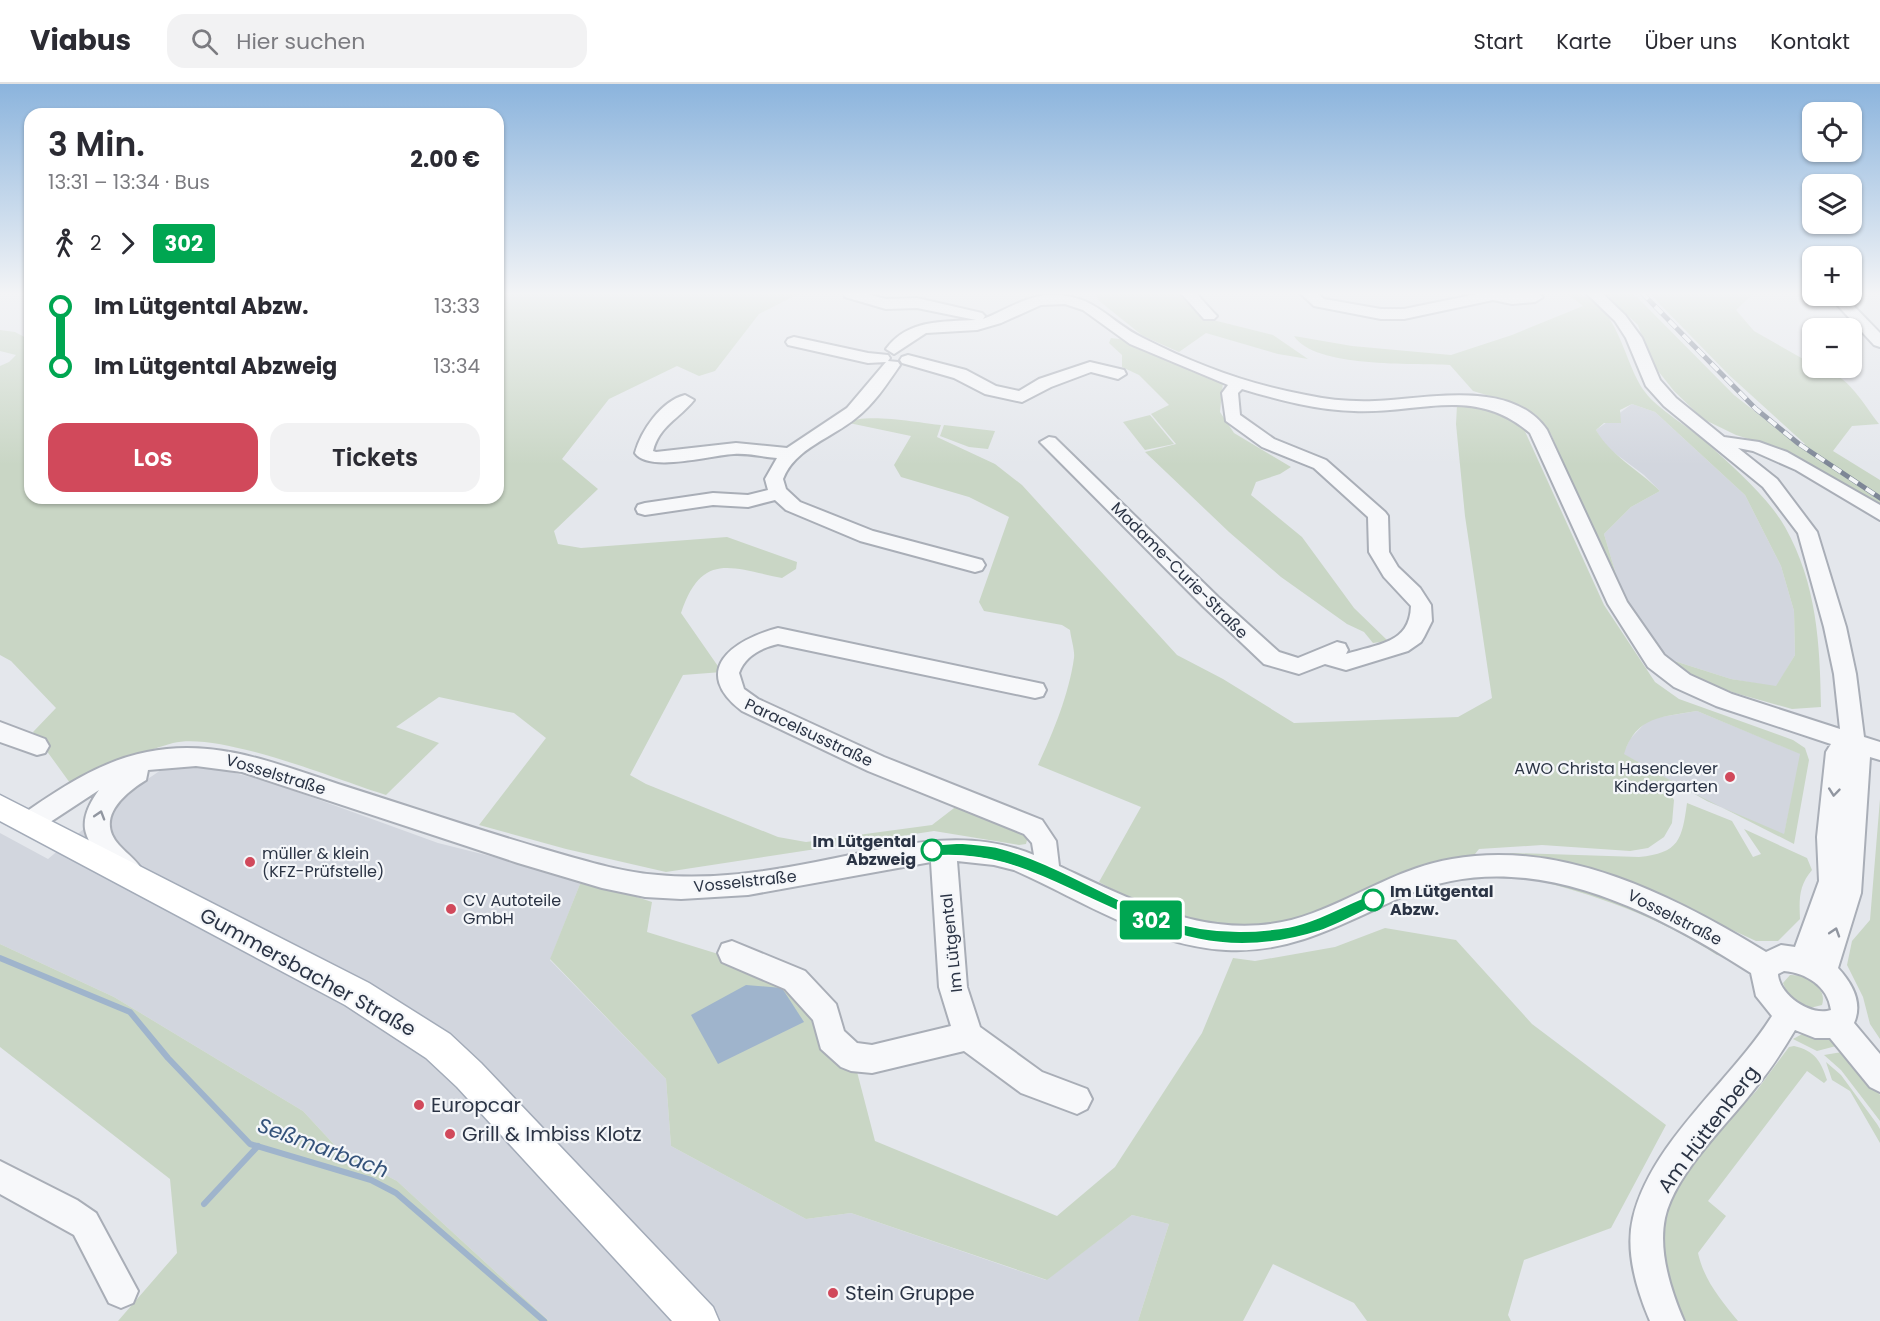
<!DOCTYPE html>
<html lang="de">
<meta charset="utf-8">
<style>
:root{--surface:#fff;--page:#f2f2f3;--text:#2b2b33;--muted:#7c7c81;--line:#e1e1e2;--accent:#d1495b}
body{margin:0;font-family:Poppins,sans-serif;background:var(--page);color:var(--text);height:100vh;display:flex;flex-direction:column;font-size:22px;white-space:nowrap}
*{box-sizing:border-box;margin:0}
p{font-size:20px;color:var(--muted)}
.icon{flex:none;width:33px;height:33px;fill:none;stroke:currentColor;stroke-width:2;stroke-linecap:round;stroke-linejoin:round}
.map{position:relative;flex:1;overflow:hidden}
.details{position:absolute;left:24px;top:24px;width:480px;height:396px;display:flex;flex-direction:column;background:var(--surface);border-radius:18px;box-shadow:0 2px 4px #0004}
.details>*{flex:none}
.badge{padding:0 12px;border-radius:4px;font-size:21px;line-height:39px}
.tools{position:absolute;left:1802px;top:18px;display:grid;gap:12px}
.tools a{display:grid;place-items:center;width:60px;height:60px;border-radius:12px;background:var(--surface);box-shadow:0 2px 4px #0004;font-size:30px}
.map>.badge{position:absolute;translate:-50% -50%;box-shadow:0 0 0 3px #fff}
.legs{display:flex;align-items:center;gap:9px;height:66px;padding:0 24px;font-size:20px}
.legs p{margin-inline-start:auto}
.headline{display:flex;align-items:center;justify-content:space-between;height:102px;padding:0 24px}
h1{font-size:33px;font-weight:600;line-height:45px}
.primary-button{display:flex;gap:12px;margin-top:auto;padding:12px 24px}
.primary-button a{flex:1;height:69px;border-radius:18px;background:var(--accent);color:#fff;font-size:24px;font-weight:600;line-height:69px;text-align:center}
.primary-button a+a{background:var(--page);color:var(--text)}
ul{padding:0 24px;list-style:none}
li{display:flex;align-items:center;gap:21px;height:60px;font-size:22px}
li i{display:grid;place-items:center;width:9px;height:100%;margin:0 8px;background:currentColor}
li i::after{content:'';width:15px;height:15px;margin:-8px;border:4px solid;border-radius:50%;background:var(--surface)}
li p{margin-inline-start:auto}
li:first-child i{background:linear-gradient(#0000 50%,currentColor 0)}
li:last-child i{background:linear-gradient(currentColor 50%,#0000 0)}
header{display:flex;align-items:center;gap:36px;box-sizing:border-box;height:84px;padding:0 30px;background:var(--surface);border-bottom:2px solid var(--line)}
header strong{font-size:28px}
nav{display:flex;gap:33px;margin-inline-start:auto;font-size:21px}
.search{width:420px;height:54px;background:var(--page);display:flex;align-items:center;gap:15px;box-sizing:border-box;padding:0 21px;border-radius:18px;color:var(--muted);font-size:22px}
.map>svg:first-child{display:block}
</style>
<header>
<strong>Viabus</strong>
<div class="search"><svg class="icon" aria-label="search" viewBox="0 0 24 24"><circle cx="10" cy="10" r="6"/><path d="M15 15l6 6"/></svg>Hier suchen</div>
<nav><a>Start</a><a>Karte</a><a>Über uns</a><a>Kontakt</a></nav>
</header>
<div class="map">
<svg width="1880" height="1237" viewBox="0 0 1880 1237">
<rect width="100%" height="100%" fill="#e4e7ec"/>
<g fill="#d2d6de">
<path d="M1632 320 1655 328 1745 411 1781 482 1794 527 1795 571 1776 603 1731 595 1668 575 1623 514 1604 450 1631 423 1660 407 1644 391 1604 361 1596 346Z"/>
<path d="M1697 627 1801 670 1784 751 1707 717 1623 670 1630 655 1649 635Z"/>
<path d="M200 680 270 698 438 759 582 795 550 876 666 995 671 1062 806 1135 851 1129 1046 1196 1132 1131 1169 1140 1138 1237H549L397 1097 340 1067 303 1027 114 913 0 860V749L48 775 124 711 161 686Z"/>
</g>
<g fill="#c9d6c5" fill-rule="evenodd">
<path d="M498 208H802L759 230 715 287 699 292 677 282 609 315 562 375 598 405 554 447 558 460 581 464 727 453 797 478 796 485 782 494C731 484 702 467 681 529L722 588 683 591 630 691 646 700 778 753 806 758 932 741 958 721 1024 747 1028 752 1026 760 1019 761 934 747 666 788 566 765 479 741 546 654 514 629 439 613 396 643 439 659 386 711C338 696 219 647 173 659 139 668 104 686 70 699L33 648 56 624 11 577 0 571V282L9 278 16 271 0 267V246L15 248 30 256V414H498Z"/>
<path d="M1096 208H1182L1205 234 1273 251 1308 275 1278 270 1206 249 1179 268 1143 252 1098 216Z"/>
<path d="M1565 208C1618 208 1622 278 1645 308 1657 325 1691 344 1708 360 1733 383 1768 413 1785 443 1817 500 1820 560 1821 623L1792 625 1735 609 1692 594 1659 571 1618 509 1551 350 1536 331 1510 318 1473 307 1450 281C1414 279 1314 284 1294 252L1352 262 1451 271 1512 251 1583 222ZM1632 320 1655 328 1745 411 1781 482 1794 527 1795 571 1776 602 1731 595 1668 575 1623 514 1604 450 1631 423 1660 407C1640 387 1610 371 1596 346L1604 339H1621L1620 326Z"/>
<path d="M1603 208H1632L1734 311 1799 362 1805 360 1729 291 1648 208H1755L1736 226 1754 247 1812 280V284C1845 284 1861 317 1879 340L1852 342 1833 367 1880 396V427L1780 368 1784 366 1736 351 1703 335 1674 307 1651 278 1638 241Z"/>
<path d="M1111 254 1127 256 1167 277 1223 298 1220 328 1234 349 1291 383 1280 390 1256 398 1251 411 1302 453 1354 524 1388 557 1373 559 1364 548 1347 540 1281 493 1229 448 1145 368 1176 360 1151 330 1169 321 1139 291 1122 283V271L1109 259Z"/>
<path d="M1457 321H1482L1523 343 1604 521 1655 598 1679 615 1793 656 1805 664 1809 676 1794 760 1672 698 1667 704 1674 716 1672 739 1664 753 1648 764 1630 767 1542 761 1479 765 1471 775C1397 802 1286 855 1209 841 1169 834 1134 817 1099 798L1141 723 1038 681C1053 649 1069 610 1074 574 1075 566 1071 555 1070 546L1062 541 984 527 979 518 1009 433 969 413 901 393 894 381 911 352 849 339C861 328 922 339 941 341L937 353 995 380 1022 401 1177 571 1223 595 1294 639 1458 633 1492 614 1465 432 1456 340ZM1697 627 1800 670 1784 750 1707 717 1624 670C1636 632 1662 633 1697 627Z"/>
<path d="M1150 331 1174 360 1145 366 1123 338Z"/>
<path d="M944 341 995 347 988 365 969 363 940 352Z"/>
<path d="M1880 715V955L1870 940 1863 913 1847 881 1852 857 1870 836Z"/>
<path d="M1687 719 1732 737 1753 773 1761 770 1744 745 1807 774 1812 786C1799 801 1799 815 1800 835L1778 857H1756L1689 826 1490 772 1513 769 1639 773C1679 769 1682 756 1687 719Z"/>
<path d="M1527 794 1570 800 1647 825 1724 872 1717 871C1659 833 1595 810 1527 794Z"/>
<path d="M582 795 652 818 647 848 728 873 790 899 855 980 875 1057 1057 1132 1115 1083 1202 949 1233 874 1255 877 1335 863 1385 844 1456 856 1532 940 1666 1041 1611 1144 1524 1176 1508 1231 1511 1237H1367L1354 1219 1273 1180 1243 1237H1138L1169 1140 1132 1131 1047 1196 851 1129 806 1135 671 1062 666 995 550 875Z"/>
<path d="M0 860 114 913 303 1027 340 1067 397 1097 549 1237H118L177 1169 170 1095 0 963Z"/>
<path d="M1790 891C1805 890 1828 903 1822 921L1810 924 1788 911 1783 899Z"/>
<path d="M1804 949 1822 951 1840 961 1817 967 1793 955Z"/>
<path d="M1794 962C1815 967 1821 977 1827 996L1824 999 1807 987 1708 1117 1726 1132 1698 1169C1704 1196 1720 1215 1738 1237H1675L1657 1173 1669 1104 1757 1006 1789 963Z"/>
<path d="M1842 968 1867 992 1880 1011V1037L1841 986 1824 971Z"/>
<path d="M1826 978 1841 991 1877 1040 1880 1045V1059L1850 1007 1832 996Z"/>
</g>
<path fill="#9fb4cc" d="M746 901 782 904 804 938 718 980 691 931Z"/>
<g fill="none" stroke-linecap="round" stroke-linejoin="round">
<g stroke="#9fb4cc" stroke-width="6">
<path d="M0 874 130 928 168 974 250 1060 371 1096 396 1109 544 1237"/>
<path d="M204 1120 258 1062"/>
</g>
<defs>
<g id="minor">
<path d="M844 208H859L886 215 917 214 982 229 985 232 983 235C1005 227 1026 211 1051 211 1095 210 1108 237 1143 254 1194 280 1250 301 1306 311 1329 316 1352 318 1375 317 1427 315 1511 294 1547 346L1627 518 1664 571 1690 591 1732 610 1840 645 1834 590 1824 543 1798 449 1763 403 1664 322 1646 302 1626 254 1615 237 1585 208H1601L1625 231 1642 254 1660 296 1676 314 1724 353 1759 358 1787 368 1880 421V436L1796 386 1753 367 1738 364 1777 395 1817 448 1846 543 1856 590 1864 653 1880 658V676L1870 673 1861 809 1838 884C1852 899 1863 919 1854 939L1880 970V1008L1870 1003 1830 954H1815L1795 946C1783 966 1771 985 1756 1003 1728 1040 1675 1089 1665 1134 1658 1168 1671 1207 1684 1237H1650C1637 1207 1625 1167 1633 1134 1651 1058 1731 997 1772 932L1756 912 1751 889C1652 826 1525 759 1406 811 1347 837 1293 870 1226 866 1150 862 1082 816 1014 786L994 781 957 777 967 903 980 943 1042 988 1087 1005 1092 1015 1087 1025 1077 1030 1021 1009 964 967 872 989 851 987 841 983 821 965 813 936 785 905 722 878 718 869 722 860 732 857 805 887 836 920 844 947 857 959 872 961 951 942 939 903 931 778 748 811 681 815 645 813 602 804 518 779 242 688 196 682 148 686 146 696C123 710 95 735 119 761 128 771 138 777 144 789L140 797C137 798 134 800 131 800 114 800 87 760 85 745 83 731 91 717 99 706L38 746 29 749 20 746 17 739 20 732C59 705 100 677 147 668 214 654 275 679 338 700 405 721 472 744 540 764 579 775 618 788 658 791 711 796 765 788 816 778 889 764 962 741 1034 771L1032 759 1024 750 868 687 742 627C690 587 732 556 778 544L1043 600 1046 606 1043 612 1035 614 778 560C761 564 745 572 739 589L744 605 758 615 884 673 1042 736 1056 757 1059 782C1140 820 1222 864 1313 829 1359 812 1402 783 1452 775 1563 755 1674 812 1766 868L1781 861 1795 863 1819 797 1817 753 1826 668 1831 660 1716 622 1674 603 1648 583 1608 520 1530 349C1474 301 1420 330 1354 327 1316 326 1279 316 1242 305L1238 309 1240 331 1274 355 1326 376 1385 428 1388 432 1389 468 1398 483 1420 504 1431 521 1432 537 1424 553 1421 558 1408 567 1346 586 1325 580 1299 590 1264 580 1204 523 1040 358 1049 353 1055 354 1218 513 1279 568 1298 574 1337 558 1345 560 1348 566 1346 570C1377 560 1410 560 1411 522L1384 493 1369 468 1368 433 1314 384 1262 363 1226 337 1222 309 1228 301 1130 260 1083 226 1065 220 1041 221 1001 239 977 246 926 249 894 270 886 265C908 235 942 238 976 236L917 224 886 225 845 213ZM1784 887C1806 889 1828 902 1831 926 1811 933 1779 911 1778 890Z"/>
<path d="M1180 208H1195L1214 229 1217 232 1214 235H1204Z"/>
<path d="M1299 208H1316L1324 215 1381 225H1404L1487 208 1512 210 1535 208 1543 213 1535 218 1512 220 1493 216 1404 235H1381L1314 222Z"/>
<path d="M1829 212H1844L1880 249V263L1874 261Z"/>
<path d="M794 253 868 269 888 271 890 274 888 277 898 278 900 281C887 300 874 320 856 334 832 354 795 364 783 395L786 405 800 418 873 447 982 476 985 481 982 486 975 488 860 457 786 426 775 416 748 423 713 421 645 431 638 429 636 425 638 421 645 419 713 409 748 411 768 406 765 395 777 374C763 373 748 369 734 370 711 371 649 389 635 369 641 347 661 317 685 311L694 316C679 335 659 342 653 367L656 368 736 359 787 364 847 324 886 278 868 279 788 261 786 258 788 255Z"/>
<path d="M908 271 966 286 996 302 1019 307 1039 295 1090 278 1124 286 1126 290 1118 295 1091 288 1051 303 1022 318 985 310 954 294 902 279 900 276 902 273Z"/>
<path d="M0 638 45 655 49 662 45 669 37 671 0 658Z"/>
<path d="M0 1077 77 1116 96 1129 138 1207 133 1219 121 1224 109 1219 74 1151 0 1110Z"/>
</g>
<path id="major" d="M0 711 369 899 450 950 481 979 713 1223 719 1237H672L457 1003 426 974 345 921 0 737Z"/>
</defs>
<use href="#minor" stroke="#a9aeb7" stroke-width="4"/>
<use href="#major" stroke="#a3abb8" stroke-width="3"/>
<use href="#minor" fill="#f7f8fa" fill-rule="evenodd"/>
<use href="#major" fill="#fff" fill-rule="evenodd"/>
<defs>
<path id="rail" d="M1641 208 1756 325 1799 360 1880 414"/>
</defs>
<use href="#rail" stroke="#7d8696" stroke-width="5"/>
<use href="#rail" stroke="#f4f6f9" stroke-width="4" stroke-dasharray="10" stroke-linecap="butt"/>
</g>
<defs><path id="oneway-chevron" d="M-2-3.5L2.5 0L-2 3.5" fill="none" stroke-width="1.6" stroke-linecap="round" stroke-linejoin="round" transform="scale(1.5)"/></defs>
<g stroke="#9196a0">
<use href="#oneway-chevron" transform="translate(1834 708) rotate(96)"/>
<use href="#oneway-chevron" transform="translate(100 731) rotate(-73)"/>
<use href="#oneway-chevron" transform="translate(1835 848) rotate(-72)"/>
</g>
<linearGradient id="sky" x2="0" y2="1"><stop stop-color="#8bb4dd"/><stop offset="0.55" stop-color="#f3f4f6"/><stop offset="1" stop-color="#f3f4f6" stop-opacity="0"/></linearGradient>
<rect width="1880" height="381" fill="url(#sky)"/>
<path fill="#00a651" stroke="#fff" stroke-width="1.5" d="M960 759C972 760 984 761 996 763 1055 778 1106 814 1163 835 1204 849 1247 850 1289 843 1319 837 1345 820 1373 810L1380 816 1378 820C1359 829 1340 840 1320 847 1220 879 1161 847 1072 806 1024 783 986 768 932 772L926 766 932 761Z"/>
<g fill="#d1495b" stroke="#f4f6f9" stroke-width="2">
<circle cx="1730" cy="693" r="6"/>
<circle cx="250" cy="778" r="6"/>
<circle cx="451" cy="825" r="6"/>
<circle cx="419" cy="1021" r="6"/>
<circle cx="450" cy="1050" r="6"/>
<circle cx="833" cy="1209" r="6"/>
</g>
<g fill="#fff" stroke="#00a651" stroke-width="3">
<circle cx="932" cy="766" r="10"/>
<circle cx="1373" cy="816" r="10"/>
</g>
<g text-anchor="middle" stroke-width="4.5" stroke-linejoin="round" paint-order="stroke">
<g font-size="16" fill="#2b3445" stroke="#f4f6f9">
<text transform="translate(1180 486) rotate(45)" y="6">Madame-Curie-Straße</text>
<text transform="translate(809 648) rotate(25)" y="6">Paracelsusstraße</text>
<text transform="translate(276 690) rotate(17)" y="6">Vosselstraße</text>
<text transform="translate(745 797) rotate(-6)" y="6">Vosselstraße</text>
<text transform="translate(1675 833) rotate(27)" y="6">Vosselstraße</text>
<text transform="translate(951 859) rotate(-96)" y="6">Im Lütgental</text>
</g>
<g font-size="16" fill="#2b3445" stroke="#f4f6f9" text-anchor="start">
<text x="1718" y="690" text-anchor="end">AWO Christa Hasenclever<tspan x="1718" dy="18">Kindergarten</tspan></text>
<text x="262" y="775">müller &amp; klein<tspan x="262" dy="18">(KFZ-Prüfstelle)</tspan></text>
<text x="463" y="822">CV Autoteile<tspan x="463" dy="18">GmbH</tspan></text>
</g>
<g font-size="16" font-weight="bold" fill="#2b3445" stroke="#f4f6f9" text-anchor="end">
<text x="916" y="763">Im Lütgental<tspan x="916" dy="18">Abzweig</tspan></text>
<text x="1390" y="813" text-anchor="start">Im Lütgental<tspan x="1390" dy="18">Abzw.</tspan></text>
</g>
<g font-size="20" fill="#2b3445" stroke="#f4f6f9">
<text transform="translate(308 888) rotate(29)" y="7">Gummersbacher Straße</text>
<text transform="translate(1708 1045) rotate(-53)" y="7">Am Hüttenberg</text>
</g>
<g font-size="20" fill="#2b3445" stroke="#f4f6f9" text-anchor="start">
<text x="431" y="1028">Europcar</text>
<text x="462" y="1057">Grill &amp; Imbiss Klotz</text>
<text x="845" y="1216">Stein Gruppe</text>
</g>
<g font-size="21" font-style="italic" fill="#34527a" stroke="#f4f6f9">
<text transform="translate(323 1064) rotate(20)" y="7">Seßmarbach</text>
</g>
</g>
</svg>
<div class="tools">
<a><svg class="icon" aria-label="locate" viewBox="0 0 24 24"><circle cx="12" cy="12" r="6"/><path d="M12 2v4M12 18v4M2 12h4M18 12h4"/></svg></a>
<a><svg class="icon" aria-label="layers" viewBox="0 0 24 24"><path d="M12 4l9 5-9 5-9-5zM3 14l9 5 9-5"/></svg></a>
<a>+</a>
<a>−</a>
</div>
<b class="badge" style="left:1151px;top:836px;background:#00a651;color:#fff">302</b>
<section class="details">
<div class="headline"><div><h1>3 Min.</h1><p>13:31 – 13:34 · Bus</p></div><b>2.00 €</b></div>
<div class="legs"><svg class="icon" aria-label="walk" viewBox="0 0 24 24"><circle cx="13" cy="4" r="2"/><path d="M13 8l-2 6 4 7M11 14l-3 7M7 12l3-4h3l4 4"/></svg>2<svg class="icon" aria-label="forward" viewBox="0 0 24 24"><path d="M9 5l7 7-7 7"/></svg><b class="badge" style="background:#00a651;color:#fff">302</b></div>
<ul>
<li><i style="color:#00a651"></i><b>Im Lütgental Abzw.</b><p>13:33</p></li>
<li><i style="color:#00a651"></i><b>Im Lütgental Abzweig</b><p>13:34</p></li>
</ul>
<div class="primary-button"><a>Los</a><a>Tickets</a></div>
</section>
</div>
